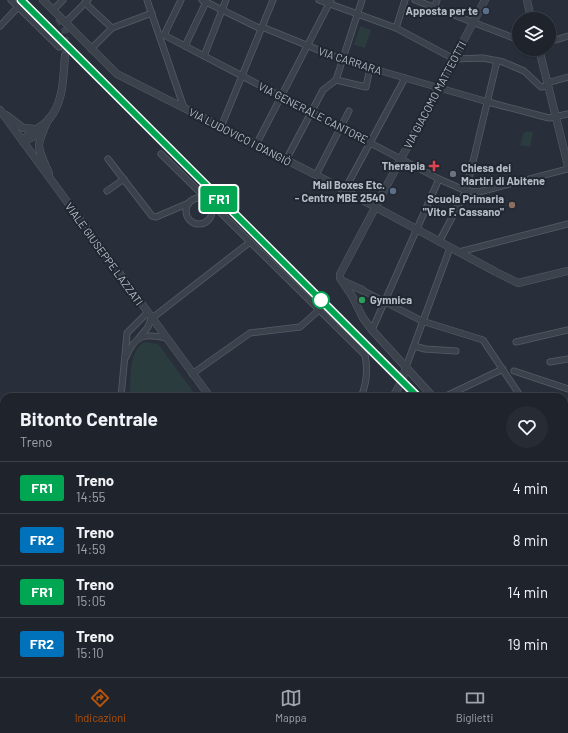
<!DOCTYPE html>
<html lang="it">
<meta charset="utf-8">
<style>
:root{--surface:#1e232c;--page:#262b34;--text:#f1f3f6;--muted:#a1a4a9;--line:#3c4048;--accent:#b45309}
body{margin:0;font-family:Barlow,sans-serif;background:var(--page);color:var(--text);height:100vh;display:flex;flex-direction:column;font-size:15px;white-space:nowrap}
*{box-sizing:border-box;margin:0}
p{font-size:13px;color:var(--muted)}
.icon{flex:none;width:22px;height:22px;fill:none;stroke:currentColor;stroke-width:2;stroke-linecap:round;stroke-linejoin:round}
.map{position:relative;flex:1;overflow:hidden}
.details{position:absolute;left:0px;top:393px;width:568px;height:284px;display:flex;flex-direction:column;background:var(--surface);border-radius:12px 12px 0 0;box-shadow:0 1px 3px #0004,0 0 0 1px var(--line)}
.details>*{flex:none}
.badge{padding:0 8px;border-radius:3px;font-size:14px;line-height:26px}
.buttons{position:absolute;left:512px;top:12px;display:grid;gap:8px}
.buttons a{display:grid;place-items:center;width:44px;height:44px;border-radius:50%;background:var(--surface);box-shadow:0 1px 3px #0004,0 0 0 1px var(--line);font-size:20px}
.map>.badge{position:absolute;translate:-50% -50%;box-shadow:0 0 0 2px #fff}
.round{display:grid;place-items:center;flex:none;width:42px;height:42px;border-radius:21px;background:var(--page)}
.summary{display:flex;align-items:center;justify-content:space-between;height:68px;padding:0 20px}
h1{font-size:19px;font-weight:700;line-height:30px}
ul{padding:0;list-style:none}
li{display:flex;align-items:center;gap:12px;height:52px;padding:0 20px;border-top:1px solid var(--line)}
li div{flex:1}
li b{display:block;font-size:15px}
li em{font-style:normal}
li .badge{min-width:44px;font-weight:700;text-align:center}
.tabs{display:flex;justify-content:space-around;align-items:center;height:56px;border-top:1px solid var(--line);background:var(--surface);font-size:11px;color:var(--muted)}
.tabs a{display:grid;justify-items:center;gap:2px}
.tabs .active{color:var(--accent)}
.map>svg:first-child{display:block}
</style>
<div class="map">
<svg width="568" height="677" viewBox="0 0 568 677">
<rect width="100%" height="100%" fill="#282f3b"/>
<g fill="#2a3c3d">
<path d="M360 26 371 30 365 48 354 45Z"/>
<path d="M527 131 533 132 530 147 520 145 524 132 526 133Z"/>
<path d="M145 342 158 344 197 397H130C131 380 128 350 145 342Z"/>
</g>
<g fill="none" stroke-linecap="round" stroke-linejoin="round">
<path stroke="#3d4450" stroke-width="7" stroke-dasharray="7 3.5" stroke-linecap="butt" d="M58 18 65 29V56"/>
<defs>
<g id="minor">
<path d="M11 0 59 47"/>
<path d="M147 0 184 108"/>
<path d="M202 0 261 29"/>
<path d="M319 0 396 28 454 59 483 58 503 62 524 71 541 87 548 86"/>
<path d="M415 0 519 40"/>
<path d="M85 3 112 28"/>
<path d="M434 8 437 0"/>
<path d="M53 10 63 0"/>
<path d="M65 23 88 0"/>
<path d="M0 26 18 7"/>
<path d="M262 27 343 60 488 102 549 118 568 114"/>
<path d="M396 28 405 0"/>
<path d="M164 35 181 0"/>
<path d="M160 36 164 35 439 179 466 191 479 192 568 169"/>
<path d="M549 42 568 36"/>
<path d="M185 46 206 2"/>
<path d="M91 49 112 28 152 13"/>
<path d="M204 56 226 0"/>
<path d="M336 80 366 87 370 68"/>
<path d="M547 83 568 77"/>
<path d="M221 127 273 0"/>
<path d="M256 145 331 0"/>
<path d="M161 154 365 355C368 370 367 383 361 397"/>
<path d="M108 159 152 216 156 217 189 203"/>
<path d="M286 160 323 90 336 80 362 0"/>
<path d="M316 175 349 111"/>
<path d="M107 191 124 179"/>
<path d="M344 191 405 78"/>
<circle cx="199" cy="211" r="13"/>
<path d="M439 242 466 191 497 61"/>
<path d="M459 252 568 224"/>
<path d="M362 290 422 321 483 340 521 397"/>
<path d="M372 330 439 179"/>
<path d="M139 338 148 327 151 319 250 242"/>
<path d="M516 342 568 330"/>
<path d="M414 346 425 349 456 351"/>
<path d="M126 357C135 335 144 333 166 338"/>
<path d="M550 362 568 359"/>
<path d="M406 367 450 248"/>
<path d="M514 371 568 389"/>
<path d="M192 374 250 333 300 327 319 310"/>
<path d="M121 397 127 333 147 313"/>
<path d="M444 397 503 369"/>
<path d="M564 463 568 469"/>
<path d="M0 495 4 492"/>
<path d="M0 567 4 565"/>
<path d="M0 641 4 639"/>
<path d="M94 677 95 673"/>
<path d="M451 677 458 673"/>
</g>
<g id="tertiary">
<path d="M43 0 117 74 316 175 496 272 518 283 568 271"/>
<path d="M527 0 531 19"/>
<path d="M539 49 568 166"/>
<path d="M0 110 210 397"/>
<path d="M6 115 23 128 35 129"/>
<path d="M48 120C35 148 37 146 49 173"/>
<path d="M23 142C29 130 41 129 49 119 64 102 63 77 65 56"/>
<path d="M23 142 33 137 41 130"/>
<path d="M342 281 362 290"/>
<path d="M393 397 402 381 406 367"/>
<path d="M433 397 372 330 363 318 352 296 340 278V274L485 0"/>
<path d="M564 544 568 546"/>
<path d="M326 673V677"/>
</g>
</defs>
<use href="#minor" stroke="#565d67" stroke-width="7"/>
<use href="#tertiary" stroke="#565d67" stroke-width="8"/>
<use href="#minor" stroke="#3b424c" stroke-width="5.5"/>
<use href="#tertiary" stroke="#3b424c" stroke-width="7"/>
<g stroke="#5e6672" stroke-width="1.5" stroke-dasharray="4 4" stroke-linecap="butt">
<path d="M21 0 418 397"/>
<path d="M564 565 568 572"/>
</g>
</g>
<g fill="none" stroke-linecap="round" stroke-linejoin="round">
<defs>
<path id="line" d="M21 0 418 397"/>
</defs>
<use href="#line" stroke="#fff" stroke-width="9"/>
<use href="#line" stroke="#00a651" stroke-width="6"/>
</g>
<g fill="#5c6f8a" stroke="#202731" stroke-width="1.5">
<circle cx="486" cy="11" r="4"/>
<circle cx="393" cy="191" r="4"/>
</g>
<path fill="#e0444e" stroke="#202731" stroke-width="1.5" d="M432 160h4v4h4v4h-4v4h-4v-4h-4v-4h4z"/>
<circle fill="#6b7280" stroke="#202731" stroke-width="1.5" cx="453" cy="174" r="4"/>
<circle fill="#8d6e63" stroke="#202731" stroke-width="1.5" cx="512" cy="205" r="4"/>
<circle fill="#fff" stroke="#00a651" stroke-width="2" cx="321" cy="300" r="8"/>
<circle fill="#2e9e5b" stroke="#202731" stroke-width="1.5" cx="362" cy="300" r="4"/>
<g text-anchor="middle" stroke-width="4" stroke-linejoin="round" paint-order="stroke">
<g font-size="11" font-weight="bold" fill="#b7bdc7" stroke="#202731" text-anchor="end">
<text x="478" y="15">Apposta per te</text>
<text x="425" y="170">Therapia</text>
<text x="461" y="172" text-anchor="start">Chiesa dei<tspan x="461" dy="13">Martiri di Abitene</tspan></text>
<text x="385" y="189">Mail Boxes Etc.<tspan x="385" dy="13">- Centro MBE 2540</tspan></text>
<text x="504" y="203">Scuola Primaria<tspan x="504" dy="13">"Vito F. Cassano"</tspan></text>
<text x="370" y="304" text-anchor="start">Gymnica</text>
</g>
<g font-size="11" fill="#b7bdc7" stroke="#202731">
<text transform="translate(350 61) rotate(18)" y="4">VIA CARRARA</text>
<text transform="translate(435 95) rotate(-62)" y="4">VIA GIACOMO MATTEOTTI</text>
<text transform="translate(313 113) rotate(27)" y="4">VIA GENERALE CANTORE</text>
<text transform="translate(240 137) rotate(27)" y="4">VIA LUDOVICO I D'ANGIÒ</text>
<text transform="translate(104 254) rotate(54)" y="4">VIALE GIUSEPPE LAZZATI</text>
</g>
</g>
</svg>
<div class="buttons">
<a><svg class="icon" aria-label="layers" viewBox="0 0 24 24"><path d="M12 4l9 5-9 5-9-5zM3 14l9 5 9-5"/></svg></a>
</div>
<b class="badge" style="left:219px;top:199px;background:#00a651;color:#fff">FR1</b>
<section class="details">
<div class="summary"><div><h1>Bitonto Centrale</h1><p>Treno</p></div><a class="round"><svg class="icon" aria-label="heart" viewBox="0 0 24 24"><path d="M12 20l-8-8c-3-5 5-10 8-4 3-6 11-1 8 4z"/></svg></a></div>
<ul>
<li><span class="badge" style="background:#00a651;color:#fff">FR1</span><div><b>Treno</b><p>14:55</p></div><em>4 min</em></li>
<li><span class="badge" style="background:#0072bc;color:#fff">FR2</span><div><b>Treno</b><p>14:59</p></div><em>8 min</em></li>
<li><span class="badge" style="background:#00a651;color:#fff">FR1</span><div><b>Treno</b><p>15:05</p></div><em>14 min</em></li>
<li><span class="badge" style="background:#0072bc;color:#fff">FR2</span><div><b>Treno</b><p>15:10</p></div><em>19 min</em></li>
</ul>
</section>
</div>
<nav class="tabs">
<a class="active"><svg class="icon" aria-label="directions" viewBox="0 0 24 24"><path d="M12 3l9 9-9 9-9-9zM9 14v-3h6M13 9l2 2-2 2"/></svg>Indicazioni</a>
<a><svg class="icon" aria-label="map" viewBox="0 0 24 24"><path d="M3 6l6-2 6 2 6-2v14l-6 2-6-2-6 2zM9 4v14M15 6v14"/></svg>Mappa</a>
<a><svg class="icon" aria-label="tickets" viewBox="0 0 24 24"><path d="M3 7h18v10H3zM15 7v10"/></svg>Biglietti</a>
</nav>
